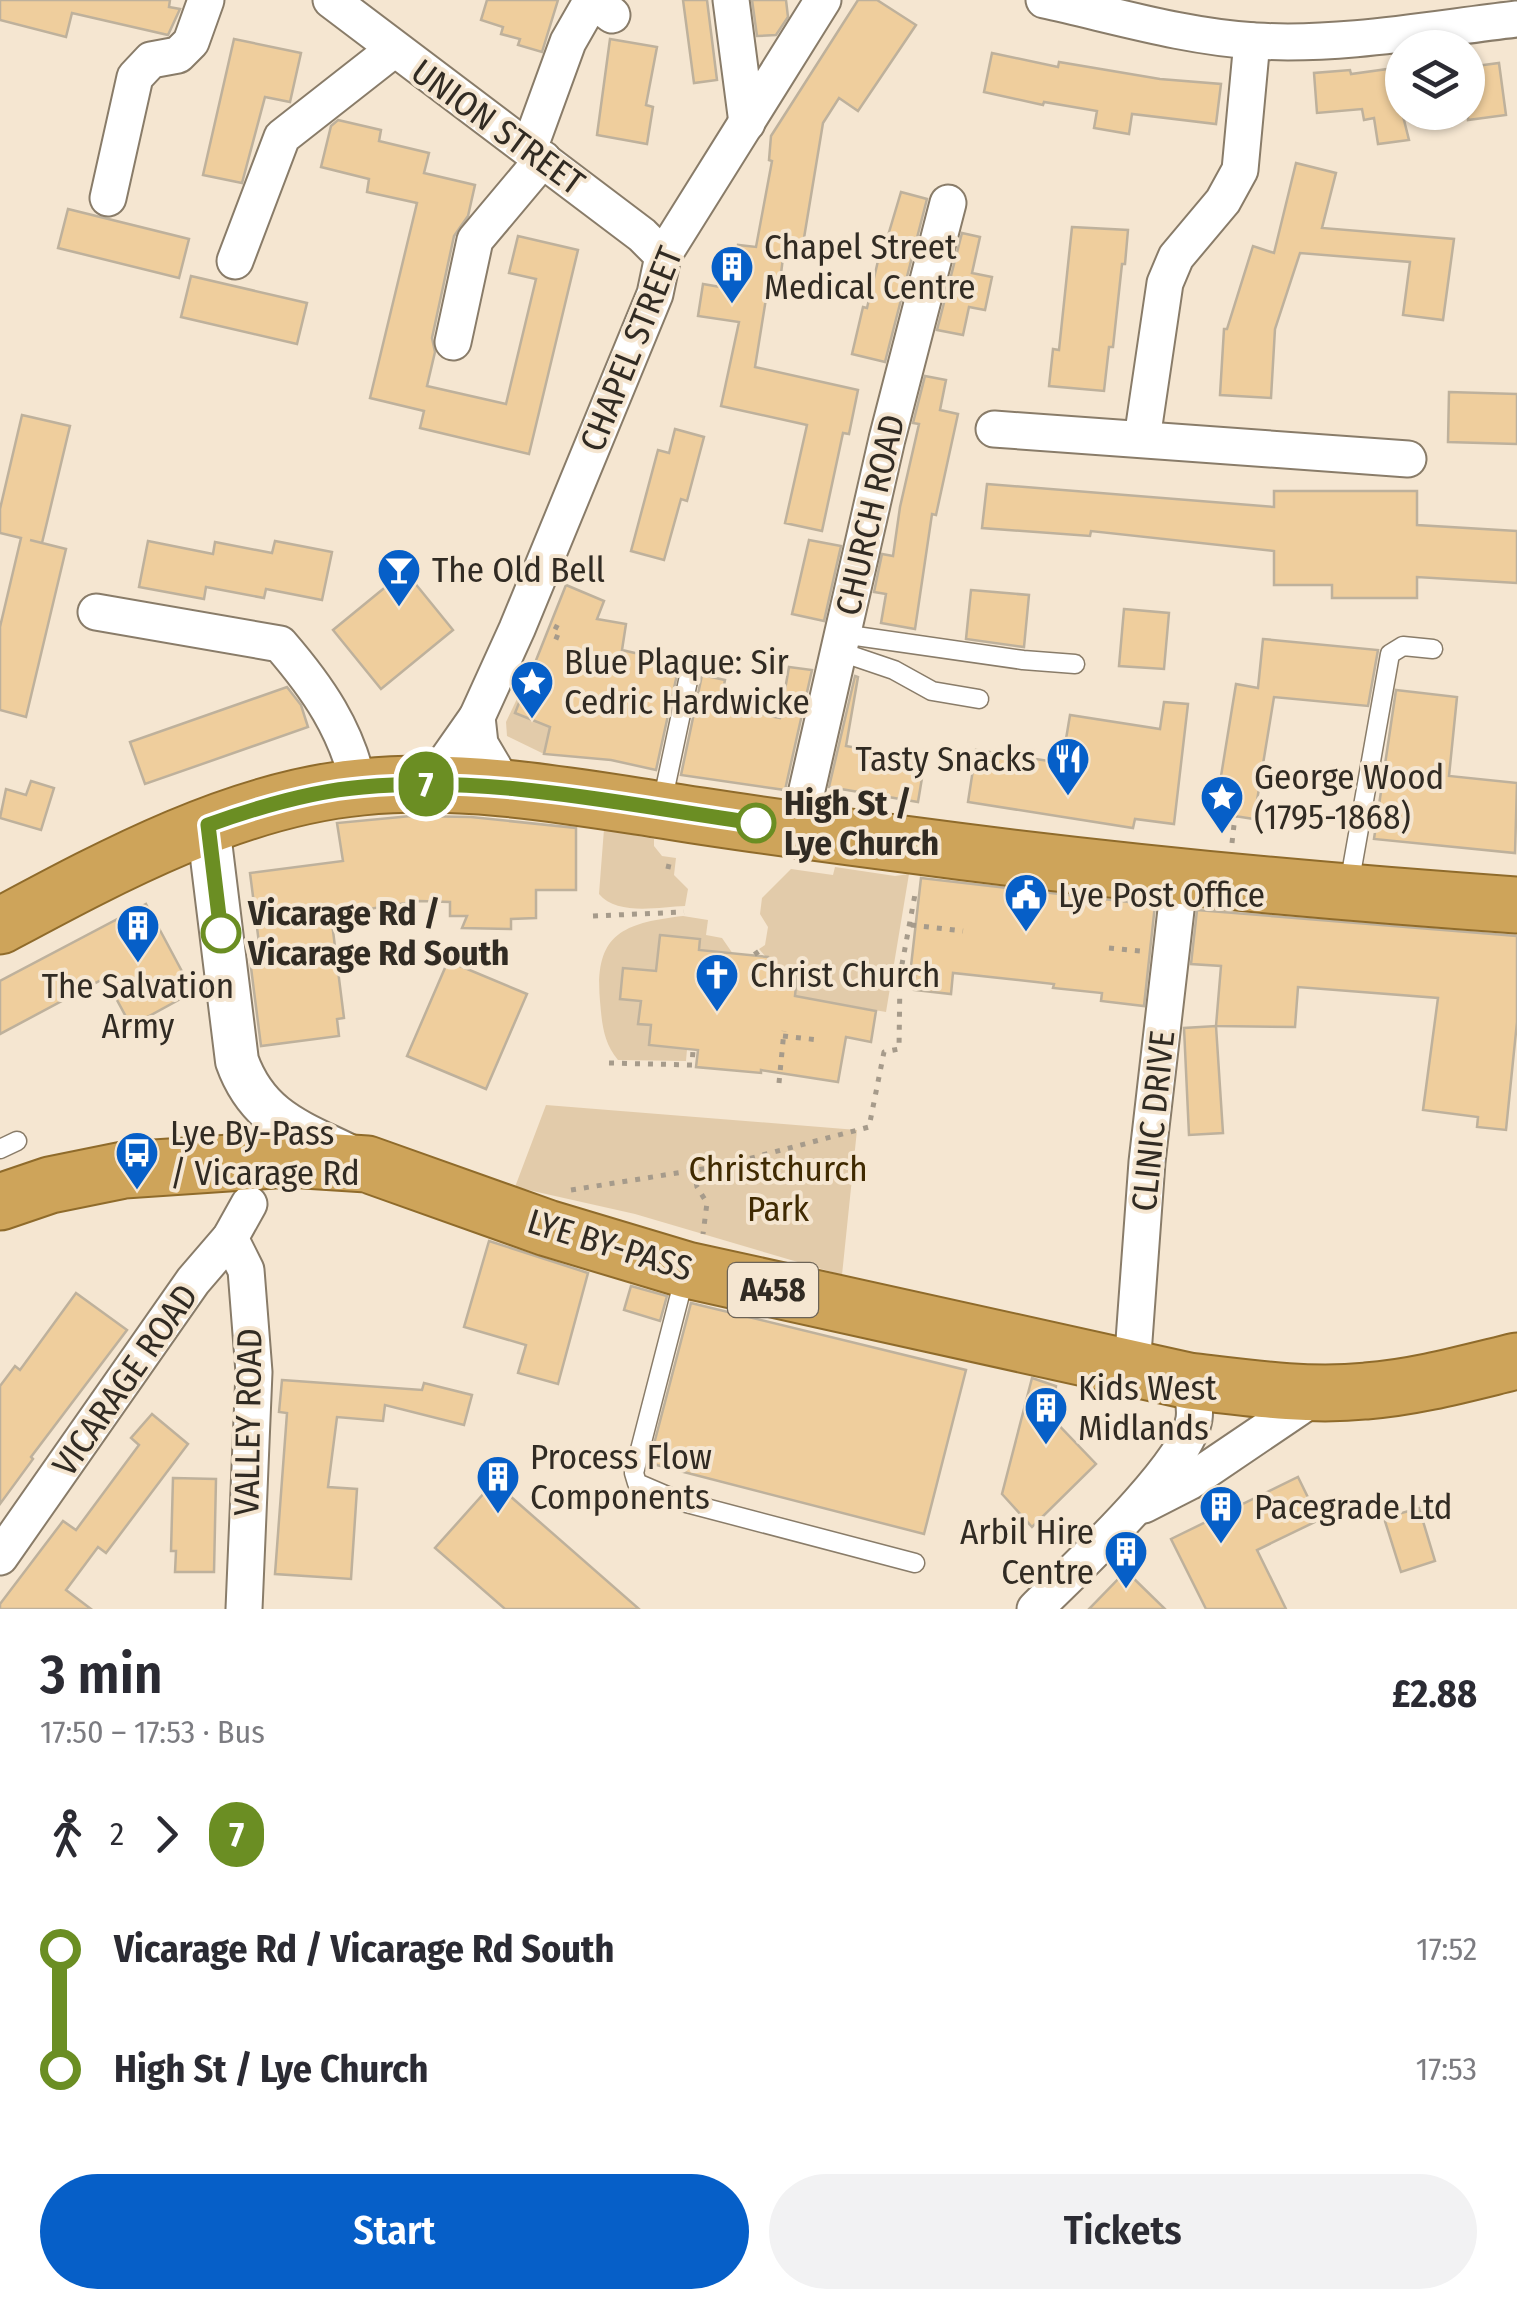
<!DOCTYPE html>
<meta charset="utf-8">
<style>
:root{--surface:#fff;--page:#f2f2f3;--text:#2b2b33;--muted:#7c7c81;--accent:#065fc8}
body{margin:0;font-family:"Fira Sans Condensed",sans-serif;background:var(--page);color:var(--text);height:100vh;display:flex;flex-direction:column;font-size:38px;white-space:nowrap}
*{box-sizing:border-box;margin:0}
p{font-size:32px;color:var(--muted)}
.icon{flex:none;width:55px;height:55px;fill:none;stroke:currentColor;stroke-width:2;stroke-linecap:round;stroke-linejoin:round}
.map{position:relative;height:1609px;overflow:hidden}
.sheet{display:flex;flex-direction:column;background:var(--surface);flex:1}
.sheet>*{flex:none}
.badge{padding:0 20px;border-radius:32px;font-size:35px;line-height:65px}
.controls{position:absolute;left:1385px;top:30px;display:grid;gap:20px}
.controls a{display:grid;place-items:center;width:100px;height:100px;border-radius:50%;background:var(--surface);box-shadow:0 2px 8px #0004;font-size:50px}
.map>.badge{position:absolute;translate:-50% -50%;box-shadow:0 0 0 5px #fff}
.legs{display:flex;align-items:center;gap:15px;height:110px;padding:0 40px;font-size:32px}
.legs p{margin-inline-start:auto}
.headline{display:flex;align-items:center;justify-content:space-between;height:170px;padding:0 40px}
h1{font-size:55px;font-weight:600;line-height:75px}
.cta{display:flex;gap:20px;margin-top:auto;padding:20px 40px}
.cta a{flex:1;height:115px;border-radius:60px;background:var(--accent);color:#fff;font-size:40px;font-weight:600;line-height:115px;text-align:center}
.cta a+a{background:var(--page);color:var(--text)}
ul{padding:0 40px;list-style:none}
li{display:flex;align-items:center;gap:35px;height:120px;font-size:38px}
li i{display:grid;place-items:center;width:15px;height:100%;margin:0 12px;background:currentColor}
li i::after{content:'';width:25px;height:25px;margin:-12px;border:8px solid;border-radius:50%;background:var(--surface)}
li p{margin-inline-start:auto}
li:first-child i{background:linear-gradient(#0000 50%,currentColor 0)}
li:last-child i{background:linear-gradient(currentColor 50%,#0000 0)}
.map>svg:first-child{display:block}
</style>
<div class="map">
<svg width="1517" height="1609" viewBox="0 0 1517 1609">
<rect width="100%" height="100%" fill="#f5e6d1"/>
<g fill="#e2cbaa">
<path d="M525 682 527 683 515 712 550 727 544 754 507 736 506 722Z"/>
<path d="M604 829 654 839V846L662 856 676 858 674 875 688 889 685 906C659 907 617 916 599 894Z"/>
<path d="M835 867 895 876 909 874 886 1012 795 996 797 976 781 974 759 949 765 945 768 927 760 914 762 898 791 869 833 875Z"/>
<path d="M683 916 708 920 706 935 722 938 733 954 698 966 700 940 660 935 656 971 623 968 620 999 641 1001 638 1024 651 1025 649 1045 687 1049 686 1061 618 1060C603 1042 602 1023 600 1001 594 934 623 923 683 916Z"/>
<path d="M546 1105 857 1130 842 1275 635 1214 515 1187Z"/>
</g>
<g fill="#efce9d" stroke="#beb19c" stroke-width="2.5">
<path d="M0 0H170L169 7 180 9 168 35 72 13 66 37 0 20Z"/>
<path d="M487 0H558L542 52 518 45 520 39 501 34 503 27 481 20Z"/>
<path d="M683 0H707L717 80 694 83Z"/>
<path d="M752 0H786L788 17 776 35 757 36Z"/>
<path d="M858 0H877L916 25 858 111 839 98 823 123 803 244 785 241 780 282 769 280 755 367 858 390 849 434 843 433 822 531 785 523 807 425 721 406 739 322 698 316 703 284 732 289 738 245 756 247 772 161 769 160 771 136Z"/>
<path d="M234 39 301 53 290 102 265 97 242 183 203 175Z"/>
<path d="M610 39 657 47 646 105 653 107 647 144 597 135Z"/>
<path d="M992 53 1058 67 1059 62 1160 79 1221 84 1216 124 1132 114 1129 134 1094 128 1097 111 1044 102 1043 105 984 92Z"/>
<path d="M1499 63 1506 115 1468 120V67Z"/>
<path d="M1402 67V112L1409 140 1378 144 1374 118 1364 120 1362 109 1317 113 1314 73 1350 70 1351 74Z"/>
<path d="M338 120 381 130 379 141 429 153 424 173 475 185 468 216 454 236 432 338 435 352 427 386 506 404 536 279 509 273 518 236 578 250 529 454 420 428 424 411 370 398 417 203 367 192 369 179 321 167 331 126Z"/>
<path d="M1296 163 1336 173 1322 228 1454 239 1443 320 1403 315 1410 262 1300 253 1275 329 1271 398 1220 395 1224 329H1227L1253 246 1274 253Z"/>
<path d="M901 192 927 199 885 362 852 354 863 307 867 308 881 248 884 249Z"/>
<path d="M68 209 189 239 179 278 58 248Z"/>
<path d="M1072 227 1128 230 1125 264H1122L1113 347H1109L1104 391 1049 386 1053 349 1059 350Z"/>
<path d="M962 233 980 237 972 273 992 277 985 310 969 307 963 335 937 330Z"/>
<path d="M191 276 307 303 297 344 181 317Z"/>
<path d="M925 376 946 380 940 410 958 414 936 515 932 514 915 629 881 623 886 594 874 592 882 554 893 556 900 507 919 424 913 423Z"/>
<path d="M1449 392 1517 394V444L1448 442Z"/>
<path d="M22 415 70 426 42 543 30 540 66 549 26 717 0 710V627L21 538 0 533V509Z"/>
<path d="M675 429 704 437 687 501 681 499 664 560 631 551 658 450 669 453Z"/>
<path d="M987 484 1274 507V491H1417V525L1517 531V583L1417 577V598H1332V585H1274V551L1091 531 1090 536 982 528Z"/>
<path d="M809 540 841 546 824 621 792 614Z"/>
<path d="M148 541 213 554 215 542 272 553 275 541 332 552 322 600 266 589 264 598 206 587 204 599 139 587Z"/>
<path d="M405 571 453 630 381 689 333 630Z"/>
<path d="M566 585 604 601 597 619 626 624 622 650 670 661 668 668 678 670 656 770 611 760 544 754 550 727 515 713Z"/>
<path d="M971 590 1029 595 1024 647 966 639Z"/>
<path d="M1124 609 1169 613 1164 669 1119 666Z"/>
<path d="M1263 639 1378 650 1368 706 1274 697 1254 819 1215 813 1236 684 1258 688Z"/>
<path d="M789 667 812 670 785 790 681 775 702 675 725 680 720 706 780 718Z"/>
<path d="M855 676 858 677 846 746 925 760 918 802 829 787Z"/>
<path d="M287 687 301 705 308 727 145 784 130 742Z"/>
<path d="M1396 690 1457 697 1449 776 1517 783 1515 853 1374 839Z"/>
<path d="M1164 702 1188 704 1174 824 1135 819 1133 828 968 802 976 750 1062 763 1070 715 1160 729Z"/>
<path d="M31 781 54 788 41 830 0 818 6 789 26 795Z"/>
<path d="M411 816 471 817 576 828V890H536V918L511 919V929L462 928 467 916H450V902L419 901 331 915 344 1018 337 1019 339 1036 261 1046 248 944 259 943 250 873 343 861 337 823Z"/>
<path d="M921 878 1155 905 1144 1006 1101 1001 1102 993 1053 988 1054 984 953 973 951 994 914 990 916 967 911 966Z"/>
<path d="M146 904 193 992 131 1026 105 978 0 1034V981Z"/>
<path d="M1197 910 1517 936V1022L1506 1130 1477 1127 1478 1117 1423 1110 1438 998 1298 987 1295 1027 1216 1026 1221 966 1191 964Z"/>
<path d="M660 935 700 939 699 950 768 957 781 974 797 976 795 996 876 1011 871 1042 846 1037 838 1082 761 1070V1073L696 1067 698 1050 649 1045 651 1025 638 1024 641 1001 620 999 623 968 656 971Z"/>
<path d="M448 961 527 994 486 1089 407 1056Z"/>
<path d="M1216 1026 1223 1133 1189 1135 1184 1028Z"/>
<path d="M489 1241 588 1273 558 1384 518 1373 526 1345 464 1327Z"/>
<path d="M631 1286 667 1296 660 1321 624 1310Z"/>
<path d="M76 1293 127 1330 31 1457 33 1459 0 1504V1386L15 1366 20 1370Z"/>
<path d="M691 1303 966 1370 924 1534 649 1463Z"/>
<path d="M1032 1378 1056 1386 1051 1417 1096 1464 1032 1527 1002 1494Z"/>
<path d="M282 1380 422 1390 424 1383 472 1395 464 1425 385 1405 383 1421 337 1417 328 1487 357 1489 351 1579 275 1574 287 1413 279 1412Z"/>
<path d="M152 1414 188 1444 106 1553 98 1547 66 1590 91 1609H0V1604L63 1521 76 1530 139 1445 131 1438Z"/>
<path d="M1298 1477 1319 1520 1257 1550 1286 1609H1206L1171 1539Z"/>
<path d="M173 1478 216 1479 214 1572H175L176 1551H171Z"/>
<path d="M494 1482 639 1609H505L435 1548Z"/>
<path d="M1419 1508 1435 1561 1401 1572 1384 1518Z"/>
<path d="M1126 1571 1165 1609H1089Z"/>
</g>
<g fill="none" stroke-linecap="round" stroke-linejoin="round">
<defs>
<g id="service">
<path d="M842 634 1023 660 1075 664"/>
<path d="M838 651 894 670 932 691 979 699"/>
<path d="M662 803 692 662"/>
<path d="M1349 885 1390 654 1403 646 1433 649"/>
<path d="M0 1149 17 1141"/>
<path d="M685 1275 634 1473 637 1483 679 1501 915 1563"/>
</g>
<g id="minor">
<path d="M331 0 642 235 663 256"/>
<path d="M731 0 747 123"/>
<path d="M1044 0C1113 15 1185 37 1256 41 1343 46 1431 29 1517 19"/>
<path d="M529 149 568 42 592 0 612 15"/>
<path d="M108 198 135 77 151 60 178 55 191 42 206 0"/>
<path d="M235 261 282 137 393 50"/>
<path d="M453 342 475 240 543 159"/>
<path d="M994 429 1408 459"/>
<path d="M1142 439 1165 283 1176 257 1223 201 1240 170 1252 41"/>
<path d="M96 612 280 644C318 688 347 730 359 787"/>
<path d="M477 717 480 744 506 788"/>
<path d="M430 784 477 717 517 629 655 294 663 256 823 0"/>
<path d="M798 829 887 439 948 203"/>
<path d="M230 1238 246 1270 254 1372 244 1609"/>
<path d="M1132 1368 1147 1162 1180 875"/>
<path d="M1144 1505 1189 1482 1319 1394"/>
<path d="M0 1557 193 1281 230 1238 249 1204"/>
<path d="M1035 1609C1072 1572 1187 1466 1194 1419 1196 1406 1192 1393 1189 1381"/>
</g>
<path id="tertiary" d="M208 825 237 1061C258 1120 301 1132 353 1158"/>
<g id="trunk">
<path d="M0 926C110 867 235 799 362 787 460 777 559 794 656 809 741 823 826 834 911 845 1112 872 1315 891 1517 905"/>
<path d="M0 1202 50 1185 124 1170 289 1159 367 1164 547 1228 687 1270 1189 1381C1248 1388 1307 1397 1366 1391 1417 1387 1467 1373 1517 1361"/>
</g>
</defs>
<use href="#service" stroke="#897c69" stroke-width="21"/>
<use href="#minor" stroke="#897c69" stroke-width="39"/>
<use href="#tertiary" stroke="#897c69" stroke-width="46"/>
<use href="#trunk" stroke="#8f6b2b" stroke-width="59"/>
<g stroke="#a69b8b" stroke-width="5" stroke-dasharray="5 8" stroke-linecap="butt">
<path d="M554 626 560 629 554 644"/>
<path d="M1232 843 1235 816"/>
<path d="M666 866 675 868"/>
<path d="M593 916 684 912"/>
<path d="M911 925 963 931"/>
<path d="M1109 948 1140 951"/>
<path d="M755 951 767 968"/>
<path d="M783 1036 819 1040"/>
<path d="M609 1063 692 1065 693 1050"/>
<path d="M779 1083 784 1031"/>
<path d="M694 1170 697 1187 707 1203 703 1234"/>
<path d="M571 1190 721 1166 869 1127 884 1052 899 1049 900 975 916 889"/>
</g>
<use href="#service" stroke="#fff" stroke-width="18"/>
<use href="#minor" stroke="#fff" stroke-width="35"/>
<use href="#tertiary" stroke="#fff" stroke-width="42"/>
<use href="#trunk" stroke="#cea45a" stroke-width="55"/>
</g>
<g fill="none" stroke-linecap="round" stroke-linejoin="round">
<defs>
<path id="line-1" d="M221 933 208 825C255 808 313 791 363 787 494 775 626 805 756 823"/>
</defs>
<use href="#line-1" stroke="#fff" stroke-width="22"/>
<use href="#line-1" stroke="#6b8e23" stroke-width="15"/>
</g>
<defs>
<symbol id="building-pin" viewBox="-11 -11 22 30"><path d="M0 17L-7.5 6A9.5 9.5 0 1 1 7.5 6Z" fill="#065fc8" stroke="#f5e6d1"/><path d="M-4-6H4V6H1V3H-1V6H-4ZM-2.5-4.3h1.7v1.8h-1.7ZM.8-4.3h1.7v1.8H.8ZM-2.5-1h1.7V.8h-1.7ZM.8-1h1.7V.8H.8Z" fill="#fff"/></symbol>
<symbol id="bar-pin" viewBox="-11 -11 22 30"><path d="M0 17L-7.5 6A9.5 9.5 0 1 1 7.5 6Z" fill="#065fc8" stroke="#f5e6d1"/><path d="M-6-5H6L.8 .8V4.5H3.5V6h-7V4.5H-.8V.8Z" fill="#fff"/></symbol>
<symbol id="sight-pin" viewBox="-11 -11 22 30"><path d="M0 17L-7.5 6A9.5 9.5 0 1 1 7.5 6Z" fill="#065fc8" stroke="#f5e6d1"/><path d="M0-6L1.8-2.2L6-1.7L2.9 1.2L3.7 5.4L0 3.3L-3.7 5.4L-2.9 1.2L-6-1.7L-1.8-2.2Z" fill="#fff"/></symbol>
<symbol id="restaurant-pin" viewBox="-11 -11 22 30"><path d="M0 17L-7.5 6A9.5 9.5 0 1 1 7.5 6Z" fill="#065fc8" stroke="#f5e6d1"/><path d="M-5-6h1v4h1v-4h1v4h1v-4h1v5L-1.5 .5V6h-2V.5L-5-1ZM5-6V6H3V1.5H1.5Q1.5-4 5-6Z" fill="#fff"/></symbol>
<symbol id="civic-pin" viewBox="-11 -11 22 30"><path d="M0 17L-7.5 6A9.5 9.5 0 1 1 7.5 6Z" fill="#065fc8" stroke="#f5e6d1"/><path d="M-.6-6.5H3V-4.5H.6V-3L4-1V1h2V6H-6V1h2V-1L-.6-3ZM-1.2 2.5V6h2.4V2.5Z" fill="#fff"/></symbol>
<symbol id="church-pin" viewBox="-11 -11 22 30"><path d="M0 17L-7.5 6A9.5 9.5 0 1 1 7.5 6Z" fill="#065fc8" stroke="#f5e6d1"/><path d="M-1.2-6h2.4v3.5h3.3v2.4h-3.3V6h-2.4V-.1h-3.3v-2.4h3.3Z" fill="#fff"/></symbol>
<symbol id="bus-pin" viewBox="-11 -11 22 30"><path d="M0 17L-7.5 6A9.5 9.5 0 1 1 7.5 6Z" fill="#065fc8" stroke="#f5e6d1"/><path d="M-5-6H5V4H4V6H2V4H-2V6H-4V4H-5ZM-3.5-4V0h7V-4ZM-3.5 1.2v1.5H-2V1.2ZM2 1.2v1.5H3.5V1.2Z" fill="#fff"/></symbol>
</defs>
<g fill-rule="evenodd">
<use href="#building-pin" x="707" y="242" width="50" height="68"/>
<use href="#bar-pin" x="374" y="545" width="50" height="68"/>
<use href="#sight-pin" x="507" y="657" width="50" height="68"/>
<use href="#restaurant-pin" x="1043" y="734" width="50" height="68"/>
<use href="#sight-pin" x="1197" y="772" width="50" height="68"/>
<use href="#civic-pin" x="1001" y="870" width="50" height="68"/>
<use href="#building-pin" x="113" y="901" width="50" height="68"/>
<use href="#church-pin" x="692" y="950" width="50" height="68"/>
<use href="#bus-pin" x="112" y="1128" width="50" height="68"/>
<use href="#building-pin" x="1021" y="1383" width="50" height="68"/>
<use href="#building-pin" x="473" y="1452" width="50" height="68"/>
<use href="#building-pin" x="1196" y="1482" width="50" height="68"/>
<use href="#building-pin" x="1101" y="1527" width="50" height="68"/>
</g>
<g fill="#fff" stroke="#6b8e23" stroke-width="5">
<circle cx="756" cy="823" r="18"/>
<circle cx="221" cy="933" r="18"/>
</g>
<g text-anchor="middle" stroke-width="8" stroke-linejoin="round" paint-order="stroke">
<rect fill="#f5e6d1" stroke="#6c6357" stroke-width="2.5" x="728" y="1263" width="90" height="54" rx="8"/>
<g font-size="32" font-weight="bold" fill="#312b23">
<text x="773" y="1301">A458</text>
</g>
<g font-size="35" fill="#312b23" stroke="#f5e6d1">
<text transform="translate(498 127) rotate(36)" y="12">UNION STREET</text>
<text transform="translate(631 349) rotate(-68)" y="12">CHAPEL STREET</text>
<text transform="translate(870 515) rotate(-77)" y="12">CHURCH ROAD</text>
<text transform="translate(1153 1121) rotate(-84)" y="12">CLINIC DRIVE</text>
<text transform="translate(610 1245) rotate(17)" y="12">LYE BY-PASS</text>
<text transform="translate(125 1380) rotate(-55)" y="12">VICARAGE ROAD</text>
<text transform="translate(248 1422) rotate(-89)" y="12">VALLEY ROAD</text>
</g>
<g font-size="35" fill="#312b23" stroke="#f5e6d1" text-anchor="start">
<text x="764" y="259">Chapel Street<tspan x="764" dy="40">Medical Centre</tspan></text>
<text x="432" y="582">The Old Bell</text>
<text x="564" y="674">Blue Plaque: Sir<tspan x="564" dy="40">Cedric Hardwicke</tspan></text>
<text x="1036" y="771" text-anchor="end">Tasty Snacks</text>
<text x="1254" y="789">George Wood<tspan x="1254" dy="40">(1795-1868)</tspan></text>
<text x="1058" y="907">Lye Post Office</text>
<text x="750" y="987">Christ Church</text>
<text x="138" y="998" text-anchor="middle">The Salvation<tspan x="138" dy="40">Army</tspan></text>
<text x="170" y="1145">Lye By-Pass<tspan x="170" dy="40">/ Vicarage Rd</tspan></text>
<text x="1078" y="1400">Kids West<tspan x="1078" dy="40">Midlands</tspan></text>
<text x="530" y="1469">Process Flow<tspan x="530" dy="40">Components</tspan></text>
<text x="1254" y="1519">Pacegrade Ltd</text>
<text x="1094" y="1544" text-anchor="end">Arbil Hire<tspan x="1094" dy="40">Centre</tspan></text>
</g>
<g font-size="35" font-weight="bold" fill="#312b23" stroke="#f5e6d1" text-anchor="start">
<text x="784" y="815">High St /<tspan x="784" dy="40">Lye Church</tspan></text>
<text x="248" y="925">Vicarage Rd /<tspan x="248" dy="40">Vicarage Rd South</tspan></text>
</g>
<g font-size="35" fill="#402a01" stroke="#f5e6d1">
<text x="778" y="1181">Christchurch<tspan x="778" dy="40">Park</tspan></text>
</g>
</g>
</svg>
<div class="controls">
<a><svg class="icon" aria-label="layers" viewBox="0 0 24 24"><path d="M12 4l9 5-9 5-9-5zM3 14l9 5 9-5"/></svg></a>
</div>
<b class="badge" style="left:426px;top:784px;background:#6b8e23;color:#fff">7</b>
</div>
<section class="sheet">
<div class="headline"><div><h1>3 min</h1><p>17:50 – 17:53 · Bus</p></div><b>£2.88</b></div>
<div class="legs"><svg class="icon" aria-label="walk" viewBox="0 0 24 24"><circle cx="13" cy="4" r="2"/><path d="M13 8l-2 6 4 7M11 14l-3 7M7 12l3-4h3l4 4"/></svg>2<svg class="icon" aria-label="forward" viewBox="0 0 24 24"><path d="M9 5l7 7-7 7"/></svg><b class="badge" style="background:#6b8e23;color:#fff">7</b></div>
<ul>
<li><i style="color:#6b8e23"></i><b>Vicarage Rd / Vicarage Rd South</b><p>17:52</p></li>
<li><i style="color:#6b8e23"></i><b>High St / Lye Church</b><p>17:53</p></li>
</ul>
<div class="cta"><a>Start</a><a>Tickets</a></div>
</section>
